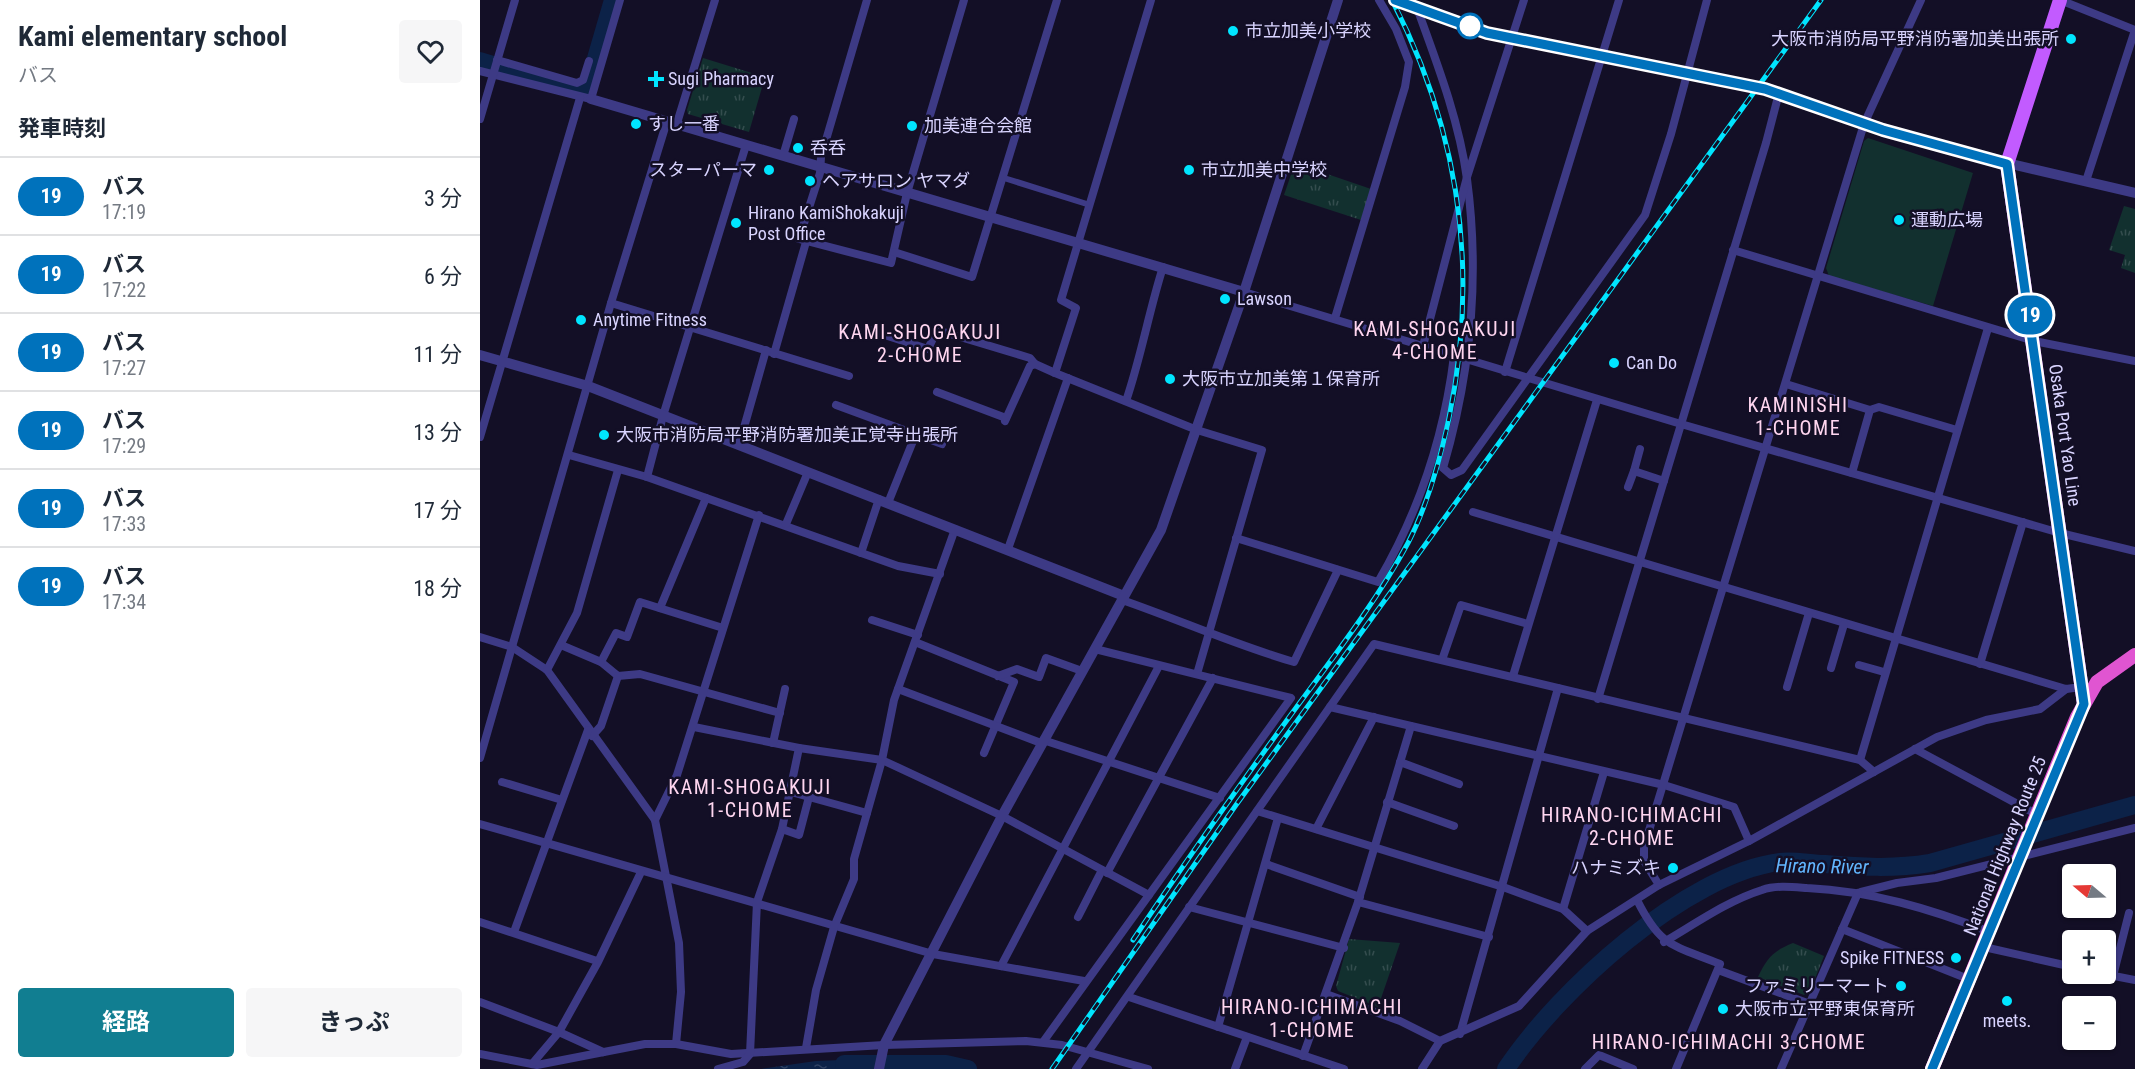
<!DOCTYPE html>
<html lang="ja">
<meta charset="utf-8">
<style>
:root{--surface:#fff;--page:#f6f6f7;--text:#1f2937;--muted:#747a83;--line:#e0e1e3;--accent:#117e91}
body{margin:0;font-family:"Roboto Condensed","Noto Sans JP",sans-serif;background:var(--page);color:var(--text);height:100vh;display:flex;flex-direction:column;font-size:22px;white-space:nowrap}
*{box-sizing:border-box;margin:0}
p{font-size:20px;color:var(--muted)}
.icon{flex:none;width:33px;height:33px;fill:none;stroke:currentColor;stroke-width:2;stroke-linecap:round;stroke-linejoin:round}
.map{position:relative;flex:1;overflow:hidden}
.panel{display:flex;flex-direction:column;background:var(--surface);width:480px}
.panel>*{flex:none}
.badge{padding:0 12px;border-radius:20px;font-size:21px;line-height:39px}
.needle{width:39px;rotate:289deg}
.controls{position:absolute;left:1582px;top:864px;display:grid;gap:12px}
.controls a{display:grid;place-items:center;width:54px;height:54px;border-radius:6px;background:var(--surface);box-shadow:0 2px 4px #0004;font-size:30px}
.map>.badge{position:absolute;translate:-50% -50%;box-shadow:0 0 0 3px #fff}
h2{padding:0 18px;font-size:22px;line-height:54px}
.round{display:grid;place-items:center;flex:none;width:63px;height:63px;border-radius:6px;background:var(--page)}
.summary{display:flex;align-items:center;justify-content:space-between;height:102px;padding:0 18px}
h1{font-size:28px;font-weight:700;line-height:45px}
.button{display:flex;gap:12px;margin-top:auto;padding:12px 18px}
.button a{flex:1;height:69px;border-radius:6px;background:var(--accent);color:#fff;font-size:24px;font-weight:700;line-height:69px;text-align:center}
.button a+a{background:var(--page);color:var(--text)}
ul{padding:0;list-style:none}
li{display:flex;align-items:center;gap:18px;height:78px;padding:0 18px;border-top:2px solid var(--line)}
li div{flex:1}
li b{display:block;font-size:22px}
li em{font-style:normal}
li .badge{min-width:66px;font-weight:700;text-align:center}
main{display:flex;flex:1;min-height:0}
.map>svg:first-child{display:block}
</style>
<main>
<section class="panel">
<div class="summary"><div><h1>Kami elementary school</h1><p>バス</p></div><a class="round"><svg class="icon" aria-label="heart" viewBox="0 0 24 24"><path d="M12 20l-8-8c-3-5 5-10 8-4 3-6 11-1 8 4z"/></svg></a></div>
<h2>発車時刻</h2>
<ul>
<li><span class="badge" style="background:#0072bc;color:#fff">19</span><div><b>バス</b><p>17:19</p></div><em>3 分</em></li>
<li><span class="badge" style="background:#0072bc;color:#fff">19</span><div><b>バス</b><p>17:22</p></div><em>6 分</em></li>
<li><span class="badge" style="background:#0072bc;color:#fff">19</span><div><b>バス</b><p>17:27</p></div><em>11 分</em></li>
<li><span class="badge" style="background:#0072bc;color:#fff">19</span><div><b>バス</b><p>17:29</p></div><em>13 分</em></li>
<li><span class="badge" style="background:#0072bc;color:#fff">19</span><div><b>バス</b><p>17:33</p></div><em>17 分</em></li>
<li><span class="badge" style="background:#0072bc;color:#fff">19</span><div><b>バス</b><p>17:34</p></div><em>18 分</em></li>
</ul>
<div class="button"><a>経路</a><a>きっぷ</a></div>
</section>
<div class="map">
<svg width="1655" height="1069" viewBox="0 0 1655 1069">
<defs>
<pattern id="park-tufts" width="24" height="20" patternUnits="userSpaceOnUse" patternTransform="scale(1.5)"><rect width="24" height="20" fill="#12302f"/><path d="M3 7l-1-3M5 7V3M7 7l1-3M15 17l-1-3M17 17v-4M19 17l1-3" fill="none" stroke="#344d4e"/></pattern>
<pattern id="water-ripples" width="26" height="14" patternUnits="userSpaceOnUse" patternTransform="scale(1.5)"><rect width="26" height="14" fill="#0c2248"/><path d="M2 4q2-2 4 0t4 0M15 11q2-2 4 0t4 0" fill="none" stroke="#2f4163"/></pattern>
</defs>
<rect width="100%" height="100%" fill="#130f26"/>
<g fill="url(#park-tufts)">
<path d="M223 58 285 77 269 132 208 114 207 110Z"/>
<path d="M815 163 891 189 881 220 804 195Z"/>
<path d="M1644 206 1655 209V273L1641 268 1645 255 1629 250Z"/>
<path d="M869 939 920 943 898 1007 858 991 856 986Z"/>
<path d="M1313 943 1344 956 1330 991 1324 995 1278 977C1287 958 1293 951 1313 943Z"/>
</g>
<path fill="#12302f" d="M1388 138 1493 173 1453 306 1349 276 1346 268 1384 141Z"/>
<path fill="url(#water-ripples)" d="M389 1059 388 1069H281L336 1061Z"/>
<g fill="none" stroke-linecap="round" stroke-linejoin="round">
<g stroke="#0c2248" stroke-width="18">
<path d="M0 61 99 91 108 86 133 0"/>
<path d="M364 1064H466L488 1069"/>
<path d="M1026 1069C1078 991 1205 874 1300 862 1314 860 1331 864 1345 864 1381 867 1414 869 1450 863L1655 805"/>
</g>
<path stroke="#3d3a85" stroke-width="6" d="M524 178 610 205"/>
<g stroke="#3d3a85" stroke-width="8">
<path d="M387 0 341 157 340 173 319 239 411 263 427 193 484 0"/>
<path d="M1580 0 1655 30"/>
<path d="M937 8C957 63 979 120 987 179 1000 277 991 373 963 468L971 475 982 470 1165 215 1191 134 1227 0"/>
<path d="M17 60 97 83 103 80 109 61"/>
<path d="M0 71 111 99 140 0"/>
<path d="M0 119 35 0"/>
<path d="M197 123 235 0"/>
<path d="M303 156 314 119"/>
<path d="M1606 181 1655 30"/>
<path d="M1253 250 1554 341 1655 361"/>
<path d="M414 252 492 277 577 0"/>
<path d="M764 292 1201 424 1580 533 1655 551"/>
<path d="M131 303 369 376"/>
<path d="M855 318 925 87 929 62 916 29 899 0"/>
<path d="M389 330 448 349 457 330 550 358 555 364 575 373 717 430 782 450 717 674"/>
<path d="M943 346 987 177 1044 0"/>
<path d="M294 354 326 242"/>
<path d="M1025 372 1139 0"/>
<path d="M575 373 596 308 581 300 671 0"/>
<path d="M1306 384 1390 410 1399 407 1477 430"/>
<path d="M457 392 526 418"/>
<path d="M646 401C661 357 669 311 683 267"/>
<path d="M356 405 462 444"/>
<path d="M525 421 550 366 555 364"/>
<path d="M0 437 100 98"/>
<path d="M259 445 286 350"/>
<path d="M1160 449 1154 471 1184 481"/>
<path d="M89 455 167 477 418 566 460 574"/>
<path d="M1372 473 1390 410"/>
<path d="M167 477 183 416 266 145"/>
<path d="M1148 487 1154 471"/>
<path d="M408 503 435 436"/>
<path d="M993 512 1586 689 1601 687"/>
<path d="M306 524 328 472"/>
<path d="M756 538 898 582C939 512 964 437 974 356"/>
<path d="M528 549 588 378"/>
<path d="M381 553 399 499"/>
<path d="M642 600C700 620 755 645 814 662L858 570"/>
<path d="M180 608 226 498"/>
<path d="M392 620 438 635"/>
<path d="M0 637 32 647 67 670 175 820 199 943 201 992 196 1044"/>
<path d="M435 642 534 682 504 753"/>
<path d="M81 645 121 662 138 676 160 674 300 713"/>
<path d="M962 660 981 605 1048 624"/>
<path d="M121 662 136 633 147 637 160 602 243 628"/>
<path d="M1500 664 1543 522"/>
<path d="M1379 665 1404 672"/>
<path d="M1351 668 1364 624"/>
<path d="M67 670 97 613 138 470"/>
<path d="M518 676 537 669 559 677 566 658 602 671"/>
<path d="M1033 676 1117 400"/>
<path d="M1307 687 1329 613"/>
<path d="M418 689 561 743"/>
<path d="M1118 699 1286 143 1299 93"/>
<path d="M850 707 1184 785 1254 807 1269 841"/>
<path d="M214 727 319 748 402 760 522 816 669 895"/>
<path d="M112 736 121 726 138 676"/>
<path d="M563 740 740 798"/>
<path d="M293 743 305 689"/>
<path d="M1435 749 1558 815"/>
<path d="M0 758 131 303 187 121"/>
<path d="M1380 760 1508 328"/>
<path d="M920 762 979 784"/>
<path d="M22 782 82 800"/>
<path d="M311 792 387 813"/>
<path d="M907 802 974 826"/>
<path d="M777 811 1023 887 1083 909 1107 931"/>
<path d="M175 820 197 775 279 515"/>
<path d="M0 824 453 954 604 981"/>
<path d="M302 829 319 835 329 797"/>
<path d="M836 829 894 717"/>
<path d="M786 864 880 897"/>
<path d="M627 873 733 678"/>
<path d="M1179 885 1164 861V847L1384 124 1441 0"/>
<path d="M1381 892 1417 883 1456 878 1655 828"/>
<path d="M1157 900C1181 948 1193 945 1240 964L1196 1069"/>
<path d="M878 902 1009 937"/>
<path d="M709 907 864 948"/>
<path d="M1083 909 1124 772"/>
<path d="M598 917 622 870"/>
<path d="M0 922 117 961"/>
<path d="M1362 929 1491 980"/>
<path d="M34 932 108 730"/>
<path d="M1184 942C1215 924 1247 901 1282 890 1296 885 1313 887 1327 888 1391 891 1451 909 1510 932"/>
<path d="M1504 947 1593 967"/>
<path d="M521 966 679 666"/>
<path d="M1238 970 1330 1004"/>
<path d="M1624 974 1655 980"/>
<path d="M1633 976 1649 913"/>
<path d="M846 994 920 1021 960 1041"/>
<path d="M649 997 864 1069"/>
<path d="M0 1002 79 1032 123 1052"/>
<path d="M738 1027 798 818"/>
<path d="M980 1034 1078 688"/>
<path d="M563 1042 811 698 615 649"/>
<path d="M326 1048 336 990 354 927 374 879V859L402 760 414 700 475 529"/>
<path d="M0 1054 57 1065 165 1044H196L251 1054 404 1045 546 1041 582 1045 668 1069"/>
<path d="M823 1056 878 902 931 726"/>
<path d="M52 1064 79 1032 118 962 161 872"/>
<path d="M238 1069 263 1062 270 1054 277 902 302 829 319 748"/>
<path d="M596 1069 894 644 1380 760 1394 772"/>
<path d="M755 1069 767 1037"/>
<path d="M942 1069 960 1041 1039 1006 1107 931 1179 885 1269 841 1457 737 1506 720 1560 709 1586 689"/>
<path d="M1105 1069 1119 1055 1153 1069"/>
<path d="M1301 1069 1378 893"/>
</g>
<g stroke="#3d3a85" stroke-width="10">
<path d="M915 0 1007 33 1285 89 1459 147 1655 193"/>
<path d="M111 99 764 292"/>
<path d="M0 355 108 386 644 596"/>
<path d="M399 1069 404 1045 522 816 681 530 764 292 858 0"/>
</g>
<path stroke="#c25bff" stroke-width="14" d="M1580 0 1527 164 1604 704"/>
<path stroke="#e055d1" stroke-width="14" d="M1452 1069 1597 717 1617 682 1655 655"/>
<defs>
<g id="rail">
<path d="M653 940C703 865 756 790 810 716 851 660 895 604 928 543 948 504 960 460 969 418 999 273 980 132 912 0"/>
<path d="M572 1069 756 805 1341 0"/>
</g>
</defs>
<use href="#rail" stroke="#00e5ff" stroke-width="5"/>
<use href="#rail" stroke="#130f26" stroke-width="3" stroke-dasharray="9" stroke-linecap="butt"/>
</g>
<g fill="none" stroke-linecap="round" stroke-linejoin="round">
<defs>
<path id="line" d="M915 0 1007 33 1285 89 1403 130 1527 164 1604 704 1452 1069"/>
</defs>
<use href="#line" stroke="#fff" stroke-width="14"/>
<use href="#line" stroke="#0072bc" stroke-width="9"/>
</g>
<circle fill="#fff" stroke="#0072bc" stroke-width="3" cx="990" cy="26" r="12"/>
<g fill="#00e5ff" stroke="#130f26" stroke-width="2">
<circle cx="753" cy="31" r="6"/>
<circle cx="1591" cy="39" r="6"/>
<path d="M173 70h6v6h6v6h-6v6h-6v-6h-6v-6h6z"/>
<circle cx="156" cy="124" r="6"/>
<circle cx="432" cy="126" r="6"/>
<circle cx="318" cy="148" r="6"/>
<circle cx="289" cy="170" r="6"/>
<circle cx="709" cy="170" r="6"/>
<circle cx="330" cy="181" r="6"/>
<circle cx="1419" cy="220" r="6"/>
<circle cx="256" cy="223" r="6"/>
<circle cx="745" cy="299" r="6"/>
<circle cx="101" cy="320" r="6"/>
<circle cx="1134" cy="363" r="6"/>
<circle cx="690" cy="379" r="6"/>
<circle cx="124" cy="435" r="6"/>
<circle cx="1193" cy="868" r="6"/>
<circle cx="1476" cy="958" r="6"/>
<circle cx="1421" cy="986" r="6"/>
<circle cx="1527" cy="1001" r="6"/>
<circle cx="1243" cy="1009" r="6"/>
</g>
<g text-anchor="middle" stroke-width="5" stroke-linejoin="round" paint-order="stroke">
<g font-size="18" fill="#d9d4ff" stroke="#130f26" text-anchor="start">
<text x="765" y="37">市立加美小学校</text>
<text x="1579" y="45" text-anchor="end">大阪市消防局平野消防署加美出張所</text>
<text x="188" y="85">Sugi Pharmacy</text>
<text x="168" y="130">すし一番</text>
<text x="444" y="132">加美連合会館</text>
<text x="330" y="154">呑呑</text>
<text x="277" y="176" text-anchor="end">スターパーマ</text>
<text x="721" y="176">市立加美中学校</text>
<text x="342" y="187">ヘアサロン ヤマダ</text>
<text x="268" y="219">Hirano KamiShokakuji<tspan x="268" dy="21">Post Office</tspan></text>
<text x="1431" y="226">運動広場</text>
<text x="757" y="305">Lawson</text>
<text x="113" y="326">Anytime Fitness</text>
<text x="1146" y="369">Can Do</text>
<text x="702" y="385">大阪市立加美第１保育所</text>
<text x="136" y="441">大阪市消防局平野消防署加美正覚寺出張所</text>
<text x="1181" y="874" text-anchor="end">ハナミズキ</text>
<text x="1464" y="964" text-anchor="end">Spike FITNESS</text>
<text x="1409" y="992" text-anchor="end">ファミリーマート</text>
<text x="1255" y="1015">大阪市立平野東保育所</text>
<text x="1527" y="1027" text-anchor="middle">meets.</text>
</g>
<g font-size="18" fill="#d9d4ff" stroke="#130f26">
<text transform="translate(1585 435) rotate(82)" y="6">Osaka Port Yao Line</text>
<text transform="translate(1525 846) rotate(-68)" y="6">National Highway Route 25</text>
</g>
<g font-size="20" letter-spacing="1.5" fill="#ffd6f0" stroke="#130f26">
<text x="955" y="336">KAMI-SHOGAKUJI<tspan x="955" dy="23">4-CHOME</tspan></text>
<text x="440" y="339">KAMI-SHOGAKUJI<tspan x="440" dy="23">2-CHOME</tspan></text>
<text x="1318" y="412">KAMINISHI<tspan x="1318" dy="23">1-CHOME</tspan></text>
<text x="270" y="794">KAMI-SHOGAKUJI<tspan x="270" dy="23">1-CHOME</tspan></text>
<text x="1152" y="822">HIRANO-ICHIMACHI<tspan x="1152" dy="23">2-CHOME</tspan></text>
<text x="832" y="1014">HIRANO-ICHIMACHI<tspan x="832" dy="23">1-CHOME</tspan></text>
<text x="1249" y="1049">HIRANO-ICHIMACHI 3-CHOME</text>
</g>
<g font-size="20" font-style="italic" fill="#62b6ff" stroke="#130f26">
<text transform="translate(1342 866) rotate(1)" y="7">Hirano River</text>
</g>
</g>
</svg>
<div class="controls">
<a><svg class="needle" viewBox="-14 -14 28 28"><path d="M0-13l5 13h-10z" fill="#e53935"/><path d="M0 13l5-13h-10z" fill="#747a83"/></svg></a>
<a>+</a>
<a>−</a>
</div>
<b class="badge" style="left:1550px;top:315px;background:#0072bc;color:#fff">19</b>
</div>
</main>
